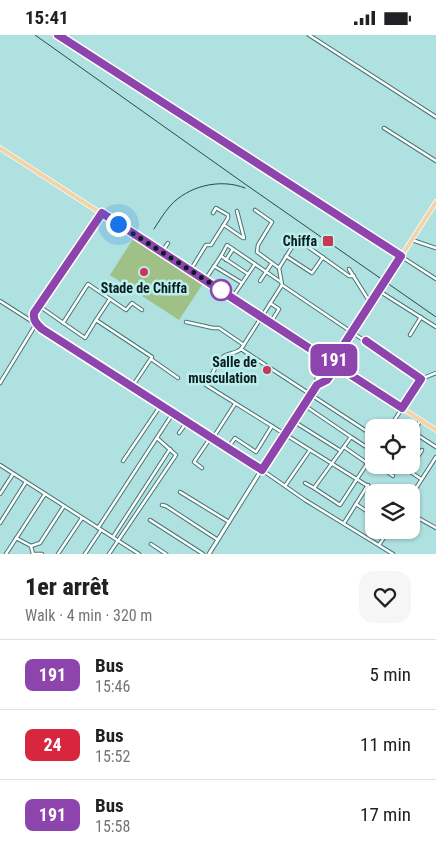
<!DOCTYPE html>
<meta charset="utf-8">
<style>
:root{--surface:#fff;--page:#f6f6f6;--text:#202124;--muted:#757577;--line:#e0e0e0}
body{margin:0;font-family:"Roboto Condensed",sans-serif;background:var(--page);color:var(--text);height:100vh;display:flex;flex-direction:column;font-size:19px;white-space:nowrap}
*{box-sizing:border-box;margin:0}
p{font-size:16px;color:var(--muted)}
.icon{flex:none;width:28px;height:28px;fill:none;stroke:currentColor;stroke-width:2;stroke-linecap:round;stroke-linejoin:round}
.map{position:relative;height:519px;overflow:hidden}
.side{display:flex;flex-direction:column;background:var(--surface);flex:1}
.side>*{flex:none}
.badge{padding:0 10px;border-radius:8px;font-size:18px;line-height:32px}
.fabs{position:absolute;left:365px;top:384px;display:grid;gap:10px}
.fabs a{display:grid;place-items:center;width:55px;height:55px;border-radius:10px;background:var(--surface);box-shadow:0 1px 4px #0004;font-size:25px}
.you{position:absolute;width:25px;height:25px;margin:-12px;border:4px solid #fff;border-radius:50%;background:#1a73e8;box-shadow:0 0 0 8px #1a73e833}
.map>.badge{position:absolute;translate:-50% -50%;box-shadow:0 0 0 2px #fff}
.round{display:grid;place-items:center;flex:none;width:52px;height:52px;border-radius:15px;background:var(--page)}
.headline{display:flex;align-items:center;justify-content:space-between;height:85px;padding:0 25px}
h1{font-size:24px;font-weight:800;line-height:38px}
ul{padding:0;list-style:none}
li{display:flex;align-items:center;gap:15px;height:70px;padding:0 25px;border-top:1px solid var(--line)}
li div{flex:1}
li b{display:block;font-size:19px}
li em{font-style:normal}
li .badge{min-width:55px;font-weight:700;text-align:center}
.status{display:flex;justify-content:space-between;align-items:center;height:35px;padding:0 25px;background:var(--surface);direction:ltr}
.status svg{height:14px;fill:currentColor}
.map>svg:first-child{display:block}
</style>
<div class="status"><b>15:41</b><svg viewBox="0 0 49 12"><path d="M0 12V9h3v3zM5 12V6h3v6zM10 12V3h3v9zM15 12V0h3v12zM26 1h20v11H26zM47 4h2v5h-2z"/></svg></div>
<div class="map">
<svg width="436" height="519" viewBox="0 0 436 519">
<rect width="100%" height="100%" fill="#aee1df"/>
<path fill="#9fc087" d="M133 204 202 250 179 285 110 240Z"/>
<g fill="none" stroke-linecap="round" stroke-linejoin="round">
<defs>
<g id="street">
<path d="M58 0 436 244"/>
<path d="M309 0 436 82"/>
<path d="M384 93 436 126"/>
<path d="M255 175 272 187 258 210 257 217 279 233"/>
<path d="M237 176 244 203"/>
<path d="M102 179 34 278C33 286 37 289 42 294L262 435 305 465 393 519"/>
<path d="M224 190 243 203"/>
<path d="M412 205 436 213"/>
<path d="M162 217 168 208"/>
<path d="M221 221 227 210 233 214"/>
<path d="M286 221 312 238 323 222"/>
<path d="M226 225 233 214 281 247"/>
<path d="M214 231 242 248"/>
<path d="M349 234 371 269"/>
<path d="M190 236 206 210H211L228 183V180L216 173 213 178"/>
<path d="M205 245 221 221 248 239"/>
<path d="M260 246 272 228"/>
<path d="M282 250 279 233 297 204 349 241H354"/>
<path d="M379 256 436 292"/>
<path d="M232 263 255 229"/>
<path d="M110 264 126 275 132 268 142 275"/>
<path d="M0 266 36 289 0 348"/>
<path d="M270 268 279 274 271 287"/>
<path d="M39 271 85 303 96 285 152 322 132 352"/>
<path d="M186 287 213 293H219L244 310"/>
<path d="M63 288 88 249 110 264 96 285"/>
<path d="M410 300 421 282"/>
<path d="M241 314 374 401"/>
<path d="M151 324 178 343"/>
<path d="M421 344 436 338"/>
<path d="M304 370 351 402"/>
<path d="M293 386 341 416"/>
<path d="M413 397 436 412"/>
<path d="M179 398 187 387"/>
<path d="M411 400 421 385"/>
<path d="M213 403 235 369"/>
<path d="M344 412 367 428"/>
<path d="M228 413 235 403 256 417 272 391"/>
<path d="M374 417 351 402 314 453 340 470 374 418"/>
<path d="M123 426 161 370"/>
<path d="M0 430 139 519"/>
<path d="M379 430V431L393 441"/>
<path d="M400 430 421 444"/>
<path d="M202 433 194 427 211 402"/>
<path d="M409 436 422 415"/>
<path d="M305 448 314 453"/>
<path d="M285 451 310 415"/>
<path d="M180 457 229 487"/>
<path d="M379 458 206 350C210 343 217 328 223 322 228 317 234 320 241 314L282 250 421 344 390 392"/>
<path d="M0 459 13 439"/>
<path d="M411 461 436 422"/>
<path d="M356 469 374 481"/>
<path d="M162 470 166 471 218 505"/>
<path d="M411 479 436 493"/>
<path d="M150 485 203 519"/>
<path d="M0 488 26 447"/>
<path d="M344 488 368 450"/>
<path d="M98 493 173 378"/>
<path d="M113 502 170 414"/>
<path d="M16 503 31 511 33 519H42"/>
<path d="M151 509 166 519"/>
<path d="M379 510 389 495"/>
<path d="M31 511 40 508 64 471"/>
<path d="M6 519 45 459"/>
<path d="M58 519 82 483"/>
<path d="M85 519 101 495"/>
<path d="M109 519 176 420 157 403"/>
</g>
<g id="secondary">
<path d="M317 350 327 345 337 331"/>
<path d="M209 519 257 442 317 350V339L326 324"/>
</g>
<g id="primary">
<path d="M0 113 436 395"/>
<path d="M332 328 385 247 436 167"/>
</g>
</defs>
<use href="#street" stroke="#467574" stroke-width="4.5"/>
<use href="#secondary" stroke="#467574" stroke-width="5"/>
<use href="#primary" stroke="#fff" stroke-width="5.5"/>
<use href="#street" stroke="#fff" stroke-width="2.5"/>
<use href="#secondary" stroke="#fff" stroke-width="3"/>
<use href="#primary" stroke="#f3d3a8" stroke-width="4"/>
<g stroke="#2e4948" stroke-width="1">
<path d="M35 0 245 149 436 282"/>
<path d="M154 194C159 186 164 178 170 171 188 151 220 143 245 153"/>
</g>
</g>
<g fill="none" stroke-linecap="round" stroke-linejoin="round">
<defs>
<path id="line" d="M58 0 401 221 332 328 102 178 34 278C33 286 37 289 42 294L262 435 317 350 327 345 337 331 402 373 421 344 366 306"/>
</defs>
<use href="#line" stroke="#fff" stroke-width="11"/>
<use href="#line" stroke="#8e44ad" stroke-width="8"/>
<path stroke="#0a1e1d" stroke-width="5" stroke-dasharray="0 9" d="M118 189 221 255"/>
</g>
<g fill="#c73756" stroke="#bbeeec" stroke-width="2">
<rect x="322" y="200" width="12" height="12" rx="2.5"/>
<circle cx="144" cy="237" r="5"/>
<circle cx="267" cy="335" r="5"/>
</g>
<circle fill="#fff" stroke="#8e44ad" stroke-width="2.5" cx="221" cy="255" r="10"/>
<g text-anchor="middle" stroke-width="5" stroke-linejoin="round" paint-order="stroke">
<g font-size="14" font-weight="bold" fill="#0a1e1d" stroke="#bbeeec" text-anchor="end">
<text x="317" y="211">Chiffa</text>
<text x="144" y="258" text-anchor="middle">Stade de Chiffa</text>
<text x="257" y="332">Salle de<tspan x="257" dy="16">musculation</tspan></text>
</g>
</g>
</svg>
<div class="fabs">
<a><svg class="icon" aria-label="locate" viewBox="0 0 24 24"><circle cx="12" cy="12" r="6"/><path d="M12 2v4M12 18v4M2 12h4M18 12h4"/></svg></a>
<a><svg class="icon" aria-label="layers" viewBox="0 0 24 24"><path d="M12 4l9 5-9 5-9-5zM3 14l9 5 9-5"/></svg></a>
</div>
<div class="you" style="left:118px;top:189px"></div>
<b class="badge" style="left:334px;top:325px;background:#8e44ad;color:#fff">191</b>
</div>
<section class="side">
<div class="headline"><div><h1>1er arrêt</h1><p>Walk · 4 min · 320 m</p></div><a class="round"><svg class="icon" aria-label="heart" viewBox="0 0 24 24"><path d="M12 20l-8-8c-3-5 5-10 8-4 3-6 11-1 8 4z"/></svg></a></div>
<ul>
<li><span class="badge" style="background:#8e44ad;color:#fff">191</span><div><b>Bus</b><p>15:46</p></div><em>5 min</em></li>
<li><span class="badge" style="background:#d7263d;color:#fff">24</span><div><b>Bus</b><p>15:52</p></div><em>11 min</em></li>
<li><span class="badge" style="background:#8e44ad;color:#fff">191</span><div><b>Bus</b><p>15:58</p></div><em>17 min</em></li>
</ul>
</section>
